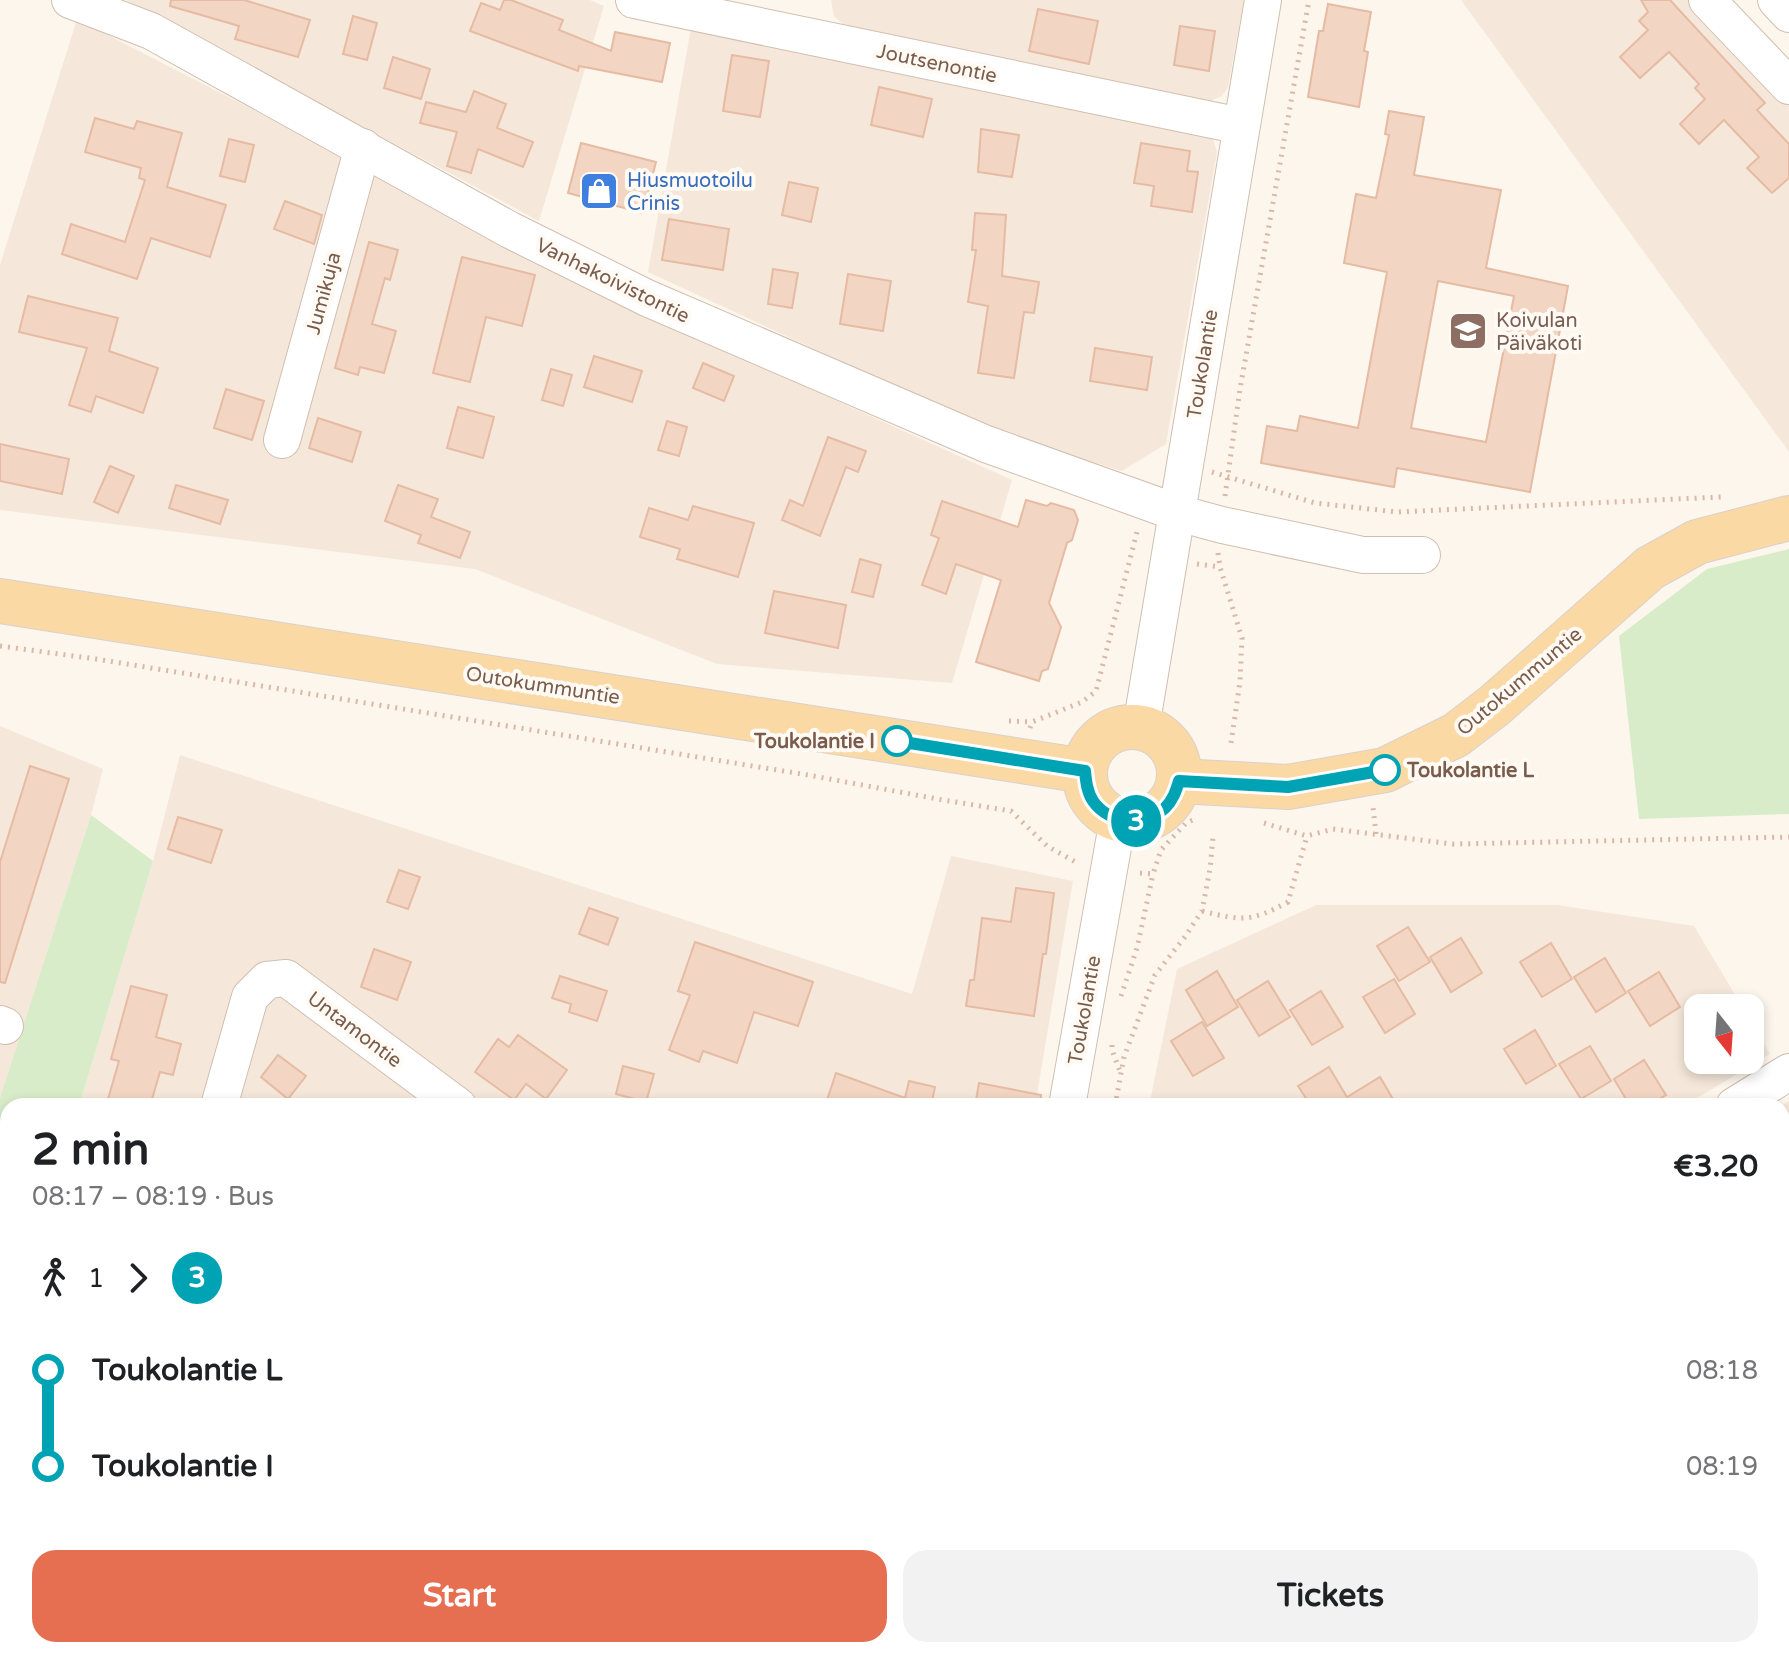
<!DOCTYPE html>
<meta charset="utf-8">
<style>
:root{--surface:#fff;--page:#f2f2f2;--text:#202124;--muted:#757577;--accent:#e76f51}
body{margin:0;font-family:"Varela Round",sans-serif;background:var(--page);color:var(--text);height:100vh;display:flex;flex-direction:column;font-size:30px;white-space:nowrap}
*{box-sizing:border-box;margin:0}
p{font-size:26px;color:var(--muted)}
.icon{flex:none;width:44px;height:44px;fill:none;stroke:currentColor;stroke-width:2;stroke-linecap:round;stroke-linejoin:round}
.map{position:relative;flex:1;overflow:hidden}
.details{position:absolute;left:0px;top:1098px;width:1790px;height:560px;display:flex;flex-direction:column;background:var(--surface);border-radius:24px 24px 0 0;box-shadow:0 4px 12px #0003}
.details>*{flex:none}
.badge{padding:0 16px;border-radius:26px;font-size:28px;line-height:52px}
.needle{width:52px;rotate:163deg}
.tools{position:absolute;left:1684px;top:994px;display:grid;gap:16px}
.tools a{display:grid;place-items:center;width:80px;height:80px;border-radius:16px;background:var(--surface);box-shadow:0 4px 12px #0003;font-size:40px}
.map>.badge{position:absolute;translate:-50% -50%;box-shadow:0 0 0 4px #fff}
.legs{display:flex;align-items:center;gap:12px;height:88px;padding:0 32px;font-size:26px}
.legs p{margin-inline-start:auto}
.summary{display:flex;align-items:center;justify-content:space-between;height:136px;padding:0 32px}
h1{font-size:44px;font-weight:800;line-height:60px}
.button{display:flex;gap:16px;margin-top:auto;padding:16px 32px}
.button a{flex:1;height:92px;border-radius:24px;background:var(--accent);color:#fff;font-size:32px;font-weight:800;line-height:92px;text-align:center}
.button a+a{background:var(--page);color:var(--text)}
ul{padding:0 32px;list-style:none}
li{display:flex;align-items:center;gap:28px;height:96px;font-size:30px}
li i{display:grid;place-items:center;width:12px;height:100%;margin:0 10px;background:currentColor}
li i::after{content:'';width:20px;height:20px;margin:-10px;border:6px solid;border-radius:50%;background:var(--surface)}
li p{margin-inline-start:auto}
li:first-child i{background:linear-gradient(#0000 50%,currentColor 0)}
li:last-child i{background:linear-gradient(currentColor 50%,#0000 0)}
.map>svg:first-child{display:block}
</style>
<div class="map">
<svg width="1789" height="1658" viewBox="0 0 1789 1658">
<rect width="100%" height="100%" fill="#fdf6ec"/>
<g fill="#f5e8da">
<path d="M126 0H590L604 6 539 221Z"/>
<path d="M831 0H1244L1228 87 1222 96 1208 102 844 25 834 16Z"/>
<path d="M1461 0H1689L1789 106V452Z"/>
<path d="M77 19 678 329 1012 480 952 683 717 664 475 569 0 510V265Z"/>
<path d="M692 22 1203 131 1213 139 1217 152 1166 444 1122 471 1031 443 912 394 648 272Z"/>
<path d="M0 726 103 769 91 815 0 1098Z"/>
<path d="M180 755 912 994 951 856 1073 881 1035 1106H79L153 861Z"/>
<path d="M1316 905H1558L1694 926 1743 1008H1698V1060H1750V1019L1770 1054 1684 1106H1149L1177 969Z"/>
<path d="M1789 1101V1226L1782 1215V1106Z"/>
<path d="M8 1342V1551L0 1549V1366Z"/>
<path d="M1782 1424 1789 1436V1658H1423L1436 1650H1782Z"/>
<path d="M117 1650H705L702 1658H115Z"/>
<path d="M1091 1650H1281L1268 1658H1096Z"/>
</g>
<g fill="#d8ecc9">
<path d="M1789 549V814L1639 819 1619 636 1707 569Z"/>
<path d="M91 815 153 861 79 1106H8V1342L3 1358 0 1357V1098Z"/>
<path d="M1782 1215 1789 1226V1436L1782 1424Z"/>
<path d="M0 1549 8 1551V1650H117L115 1658H0Z"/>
</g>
<g fill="#f3d5c3" stroke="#e6bba3" stroke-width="2" fill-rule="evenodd">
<path d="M171 0H244L310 20 298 57 235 39 239 26 170 6Z"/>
<path d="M504 0H511L563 20 559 30 611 51 615 32 670 43 662 82 579 66 578 71 470 31 481 3 500 10Z"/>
<path d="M1641 0H1670L1765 103 1757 110 1789 144V178L1772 193 1747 168 1759 157 1724 120 1699 144 1680 124 1705 99 1695 88 1699 84 1669 52 1640 78 1620 57 1648 30 1639 21 1648 12Z"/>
<path d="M1328 4 1371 12 1364 51 1368 52 1359 107 1308 97 1319 31H1323Z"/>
<path d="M1038 9 1098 21 1089 64 1029 51Z"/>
<path d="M353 16 377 23 367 60 343 54Z"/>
<path d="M1180 26 1215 31 1209 71 1174 65Z"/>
<path d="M732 55 769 61 760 117 723 111Z"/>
<path d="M393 57 430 69 421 99 384 88Z"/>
<path d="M879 87 932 99 923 137 871 125Z"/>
<path d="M474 91 506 104 497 128 533 142 523 167 478 149 471 173 447 166 457 132 420 123 426 102 466 112Z"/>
<path d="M1389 111 1424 117 1414 175 1501 190 1486 268 1568 286 1530 492 1397 468 1394 487 1261 463 1267 426 1297 431 1300 416 1358 428 1387 272 1344 263 1356 194 1376 198 1389 135 1385 134ZM1438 281 1514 296 1486 442 1411 428Z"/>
<path d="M95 118 134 129 137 121 182 133 167 187 226 205 210 257 151 238 137 279 62 254 71 224 125 242 145 180 139 178 141 168 85 152Z"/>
<path d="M981 129 1019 135 1012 177 978 172Z"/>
<path d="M229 139 254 145 245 182 220 176Z"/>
<path d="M581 143 656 162 643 213 568 193Z"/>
<path d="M1141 143 1190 151 1187 171 1198 172 1192 212 1151 206 1154 186 1134 183Z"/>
<path d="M789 182 818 188 811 222 782 215Z"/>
<path d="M285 201 322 215 314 244 274 229Z"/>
<path d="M975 213 1006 215 1002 276 1039 282 1034 313 1024 312 1014 378 978 373 988 306 968 302 976 250H972Z"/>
<path d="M669 219 729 229 723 270 662 260Z"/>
<path d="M369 242 398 250 390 280 385 278 372 324 396 331 384 373 360 367 358 375 335 368Z"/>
<path d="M462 257 535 275 522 326 486 317 470 382 433 373Z"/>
<path d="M773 269 798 273 792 308 768 304Z"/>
<path d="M848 274 891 281 883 331 840 324Z"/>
<path d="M28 296 118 318 109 351 158 368 143 413 96 396 91 412 69 405 87 348 19 332Z"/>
<path d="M1095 348 1152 357 1147 390 1090 381Z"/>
<path d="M594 356 642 371 632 402 584 387Z"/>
<path d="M703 363 734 376 724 401 693 388Z"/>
<path d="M551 369 572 375 563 406 542 400Z"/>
<path d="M226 389 264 401 252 440 214 428Z"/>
<path d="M458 407 494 417 483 458 447 448Z"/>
<path d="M318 418 361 432 352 462 309 448Z"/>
<path d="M667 421 687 427 679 456 658 450Z"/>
<path d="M828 437 866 451 858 472 846 467 820 536 782 520 790 500 803 506Z"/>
<path d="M0 444 69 459 62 494 0 481Z"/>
<path d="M110 466 134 476 118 513 94 502Z"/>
<path d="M176 485 228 500 220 524 169 508Z"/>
<path d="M398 485 438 499 431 517 470 532 460 558 418 543 421 535 385 521Z"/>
<path d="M1026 500 1047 506 1051 503 1074 510 1078 520 1072 540 1067 543 1049 603 1061 627 1048 669 1042 671 1039 681 976 662 1001 580 956 564 946 594 922 585 939 538 931 535 942 501 1018 527Z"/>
<path d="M693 506 754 523 738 577 677 559 680 549 640 537 649 508 688 520Z"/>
<path d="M860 559 881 565 873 597 852 592Z"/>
<path d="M774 591 846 605 838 648 765 633Z"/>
<path d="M30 766 69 779 5 983 0 982V862Z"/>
<path d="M178 817 222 830 211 863 168 849Z"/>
<path d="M399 870 420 877 408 909 387 902Z"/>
<path d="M1016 888 1054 893 1046 954H1043L1034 1016 966 1006 970 980H974L982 918 1011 922Z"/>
<path d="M589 908 618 918 608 945 579 934Z"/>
<path d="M1408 927 1430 962 1399 981 1377 946Z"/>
<path d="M1461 938 1482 973 1451 992 1430 957Z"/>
<path d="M695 942 813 982 798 1026 754 1012 737 1063 703 1051 699 1062 669 1050 690 995 678 991Z"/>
<path d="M1551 943 1572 979 1542 997 1520 962Z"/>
<path d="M374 949 411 962 397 1000 361 987Z"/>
<path d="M1605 958 1626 993 1596 1012 1574 977Z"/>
<path d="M1217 971 1238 1007 1207 1026 1186 990Z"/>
<path d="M1659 972 1680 1007 1650 1026 1628 991Z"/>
<path d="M560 976 607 991 597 1021 569 1012 571 1004 552 998Z"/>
<path d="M1394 979 1415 1014 1385 1033 1363 997Z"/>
<path d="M1268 981 1290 1017 1259 1036 1237 1000Z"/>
<path d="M131 986 167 995 156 1037 181 1044 173 1075 160 1072 150 1106H106L119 1061 111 1059Z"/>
<path d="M1321 991 1343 1027 1312 1045 1290 1010Z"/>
<path d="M1202 1022 1224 1058 1193 1076 1171 1041Z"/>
<path d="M1535 1030 1556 1066 1526 1084 1504 1049Z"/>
<path d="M518 1035 567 1070 546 1099 526 1084 514 1100 475 1072 498 1039 509 1047Z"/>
<path d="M1590 1046 1611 1081 1581 1099 1559 1064Z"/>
<path d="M278 1055 306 1076 288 1099 261 1077Z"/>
<path d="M1644 1060 1666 1095 1648 1106H1630L1614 1079Z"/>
<path d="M623 1066 654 1074 646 1102 616 1094Z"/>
<path d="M1329 1067 1347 1097 1380 1077 1397 1106H1311L1298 1086Z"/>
<path d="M836 1073 905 1098 909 1081 935 1087 931 1106H825Z"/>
<path d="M979 1083 1041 1095 1040 1106H975Z"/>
</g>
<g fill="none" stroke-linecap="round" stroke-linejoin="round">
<defs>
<g id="minor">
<path d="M70 0 151 31 510 230 647 298 986 444 1178 513 1222 525 1363 555H1422"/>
<path d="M634 0 1241 126"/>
<path d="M1707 0 1789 86"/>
<path d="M1776 0 1789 14"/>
<path d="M282 440 363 147"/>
<path d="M1141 727 1263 0"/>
<path d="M0 1024 5 1026"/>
<path d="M219 1106 250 997 267 980 286 978 458 1106"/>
<path d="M1067 1106 1118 819"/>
<path d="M1734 1106 1789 1072"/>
<path d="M0 1377 8 1380"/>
<path d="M854 1650 871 1658"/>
<path d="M1051 1650 1056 1658"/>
<path d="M996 1658 1005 1650"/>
<path d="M1298 1658 1311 1650"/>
<path d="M1391 1658 1404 1650"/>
</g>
<g id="major">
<path d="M0 601 1085 771"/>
<circle cx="1132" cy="774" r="47"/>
<path d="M1179 781 1288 787 1385 770 1456 735 1495 705 1650 568 1697 542 1789 518"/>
</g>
</defs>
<use href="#minor" stroke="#d1beb0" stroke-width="38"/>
<use href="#major" stroke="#dad1cd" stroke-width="46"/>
<g stroke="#d9b8a5" stroke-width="5" stroke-dasharray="2 6" stroke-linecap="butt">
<path d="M1212 472 1315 503 1397 512 1721 497"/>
<path d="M1225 496 1240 389 1309 0"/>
<path d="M1218 553 1220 567 1242 638 1240 682 1231 743"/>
<path d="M1197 564 1220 567"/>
<path d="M0 646 96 659 808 775 943 800 1011 811 1047 846 1079 864"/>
<path d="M1009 721 1032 722"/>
<path d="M1030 728 1032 722 1082 702 1096 691 1138 528"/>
<path d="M1264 823 1307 836 1333 829 1453 844 1789 837"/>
<path d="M1376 834 1373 807H1376"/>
<path d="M1140 873 1153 874 1161 850 1186 823 1195 819"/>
<path d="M1202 911C1242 921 1251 922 1288 902L1307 836"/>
<path d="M1121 996 1137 948 1153 874"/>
<path d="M1112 1045V1050L1121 1074"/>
<path d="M1115 1106 1124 1057 1155 975 1184 938 1202 911 1210 869 1213 837"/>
<path d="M1782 1317 1789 1375"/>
<path d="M1782 1387 1789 1382"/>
<path d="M948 1658 952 1650"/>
</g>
<use href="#minor" stroke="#fff" stroke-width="36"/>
<use href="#major" stroke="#fbd9a5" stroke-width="44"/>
</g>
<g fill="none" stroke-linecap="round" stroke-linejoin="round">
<defs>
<path id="line-1" d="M897 741 1085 771C1086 781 1087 792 1093 801 1109 824 1145 827 1165 808 1173 800 1176 791 1179 781L1288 787 1385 770"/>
</defs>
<use href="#line-1" stroke="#fff" stroke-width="18"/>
<use href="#line-1" stroke="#00a3b4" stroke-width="12"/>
</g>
<defs>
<symbol id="shop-square" viewBox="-11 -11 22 22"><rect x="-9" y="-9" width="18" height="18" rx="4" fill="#3f7fe0" stroke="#fffaf3"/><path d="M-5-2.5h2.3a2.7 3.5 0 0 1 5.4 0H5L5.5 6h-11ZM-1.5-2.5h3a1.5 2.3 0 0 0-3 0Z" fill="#fff"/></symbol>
<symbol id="school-square" viewBox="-11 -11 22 22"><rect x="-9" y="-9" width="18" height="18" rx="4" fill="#8d6e63" stroke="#fffaf3"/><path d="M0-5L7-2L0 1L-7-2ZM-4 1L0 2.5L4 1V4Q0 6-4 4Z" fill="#fff"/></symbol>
</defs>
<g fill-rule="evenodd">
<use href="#shop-square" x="577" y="169" width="44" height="44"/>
<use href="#school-square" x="1446" y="309" width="44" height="44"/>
</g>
<g fill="#fff" stroke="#00a3b4" stroke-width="4">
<circle cx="897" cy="741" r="14"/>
<circle cx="1385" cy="770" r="14"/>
</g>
<g text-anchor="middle" stroke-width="8" stroke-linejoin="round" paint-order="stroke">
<g font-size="20" fill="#7a5c4d" stroke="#fffaf3">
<text transform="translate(937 63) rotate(12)" y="7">Joutsenontie</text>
<text transform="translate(613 280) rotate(26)" y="7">Vanhakoivistontie</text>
<text transform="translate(323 293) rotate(-75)" y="7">Jumikuja</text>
<text transform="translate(1202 364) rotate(-81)" y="7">Toukolantie</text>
<text transform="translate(1519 681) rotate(-40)" y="7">Outokummuntie</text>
<text transform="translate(543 685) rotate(9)" y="7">Outokummuntie</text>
<text transform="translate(1084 1010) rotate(-80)" y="7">Toukolantie</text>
<text transform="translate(355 1029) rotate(37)" y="7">Untamontie</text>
</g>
<g font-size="20" fill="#366cbe" stroke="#fffaf3" text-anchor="start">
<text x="627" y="187">Hiusmuotoilu<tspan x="627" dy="23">Crinis</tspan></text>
</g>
<g font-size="20" fill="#785e54" stroke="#fffaf3" text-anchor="start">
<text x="1496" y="327">Koivulan<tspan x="1496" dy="23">Päiväkoti</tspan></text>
</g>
<g font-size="20" font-weight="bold" fill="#7a5c4d" stroke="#fffaf3" text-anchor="end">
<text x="875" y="748">Toukolantie I</text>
<text x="1407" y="777" text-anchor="start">Toukolantie L</text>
</g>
</g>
</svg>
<div class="tools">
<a><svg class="needle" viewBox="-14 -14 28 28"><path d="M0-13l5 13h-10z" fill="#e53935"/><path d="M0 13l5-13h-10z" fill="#757577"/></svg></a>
</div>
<b class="badge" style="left:1136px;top:821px;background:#00a3b4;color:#fff">3</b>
<section class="details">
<div class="summary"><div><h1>2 min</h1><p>08:17 – 08:19 · Bus</p></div><b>€3.20</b></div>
<div class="legs"><svg class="icon" aria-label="walk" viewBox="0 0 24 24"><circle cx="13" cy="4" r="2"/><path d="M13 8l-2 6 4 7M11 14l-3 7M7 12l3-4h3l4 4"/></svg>1<svg class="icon" aria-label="forward" viewBox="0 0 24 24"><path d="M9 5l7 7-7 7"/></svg><b class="badge" style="background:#00a3b4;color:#fff">3</b></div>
<ul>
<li><i style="color:#00a3b4"></i><b>Toukolantie L</b><p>08:18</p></li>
<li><i style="color:#00a3b4"></i><b>Toukolantie I</b><p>08:19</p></li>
</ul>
<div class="button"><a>Start</a><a>Tickets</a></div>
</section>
</div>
